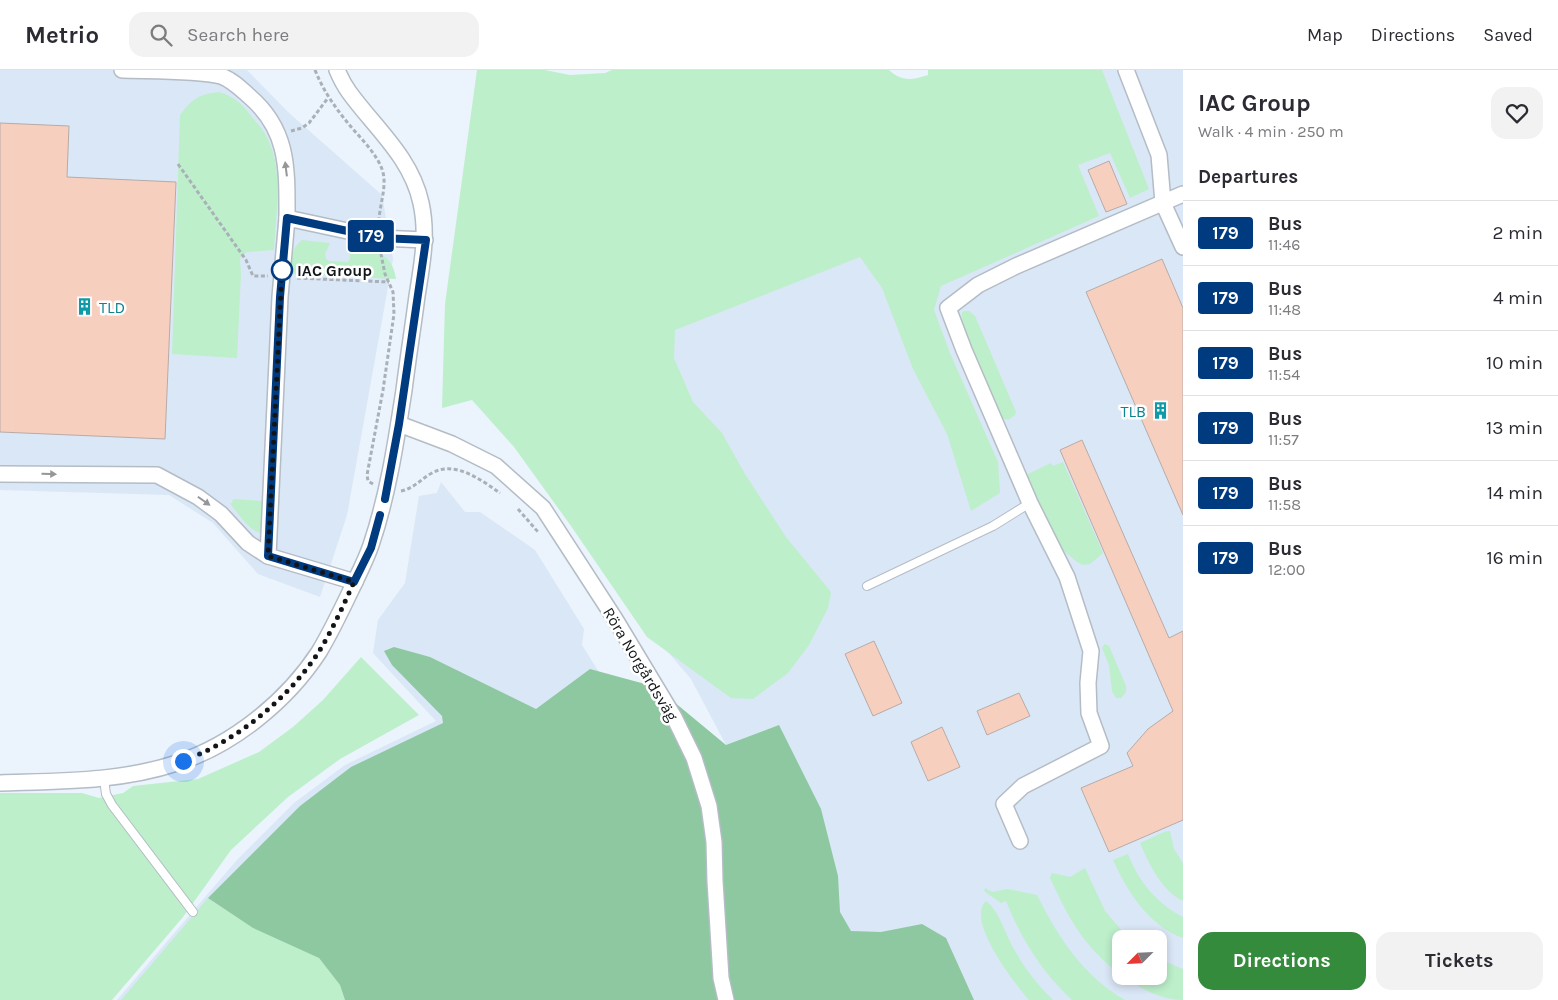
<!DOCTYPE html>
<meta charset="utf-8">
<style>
:root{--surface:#fff;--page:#f2f2f3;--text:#2b2b33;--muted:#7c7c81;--line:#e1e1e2;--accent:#338b3b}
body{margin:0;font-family:Karla,sans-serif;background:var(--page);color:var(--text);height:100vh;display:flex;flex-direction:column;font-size:19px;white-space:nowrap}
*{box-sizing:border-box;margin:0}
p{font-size:16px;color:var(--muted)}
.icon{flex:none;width:28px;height:28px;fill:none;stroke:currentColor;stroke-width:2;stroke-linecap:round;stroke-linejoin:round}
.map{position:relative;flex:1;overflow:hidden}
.sheet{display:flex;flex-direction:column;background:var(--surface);width:375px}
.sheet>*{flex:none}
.badge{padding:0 10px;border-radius:4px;font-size:18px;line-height:32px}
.needle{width:32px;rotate:246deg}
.buttons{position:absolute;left:1112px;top:860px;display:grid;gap:10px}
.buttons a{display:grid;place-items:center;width:55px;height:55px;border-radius:10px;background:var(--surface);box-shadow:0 2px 8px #0003;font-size:25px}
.you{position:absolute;width:25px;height:25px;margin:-12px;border:4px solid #fff;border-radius:50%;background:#1a73e8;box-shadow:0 0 0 8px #1a73e833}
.map>.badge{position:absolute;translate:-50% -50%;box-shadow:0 0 0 2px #fff}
h2{padding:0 15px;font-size:19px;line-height:45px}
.round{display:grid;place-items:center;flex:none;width:52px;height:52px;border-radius:15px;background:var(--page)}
.headline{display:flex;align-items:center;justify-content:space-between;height:85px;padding:0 15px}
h1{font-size:24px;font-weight:700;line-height:38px}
.button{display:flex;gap:10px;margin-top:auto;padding:10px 15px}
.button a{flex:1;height:58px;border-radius:15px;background:var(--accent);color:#fff;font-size:20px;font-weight:700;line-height:58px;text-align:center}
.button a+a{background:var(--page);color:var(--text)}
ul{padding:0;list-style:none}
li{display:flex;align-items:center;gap:15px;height:65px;padding:0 15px;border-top:1px solid var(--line)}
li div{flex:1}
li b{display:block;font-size:19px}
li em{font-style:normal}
li .badge{min-width:55px;font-weight:700;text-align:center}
header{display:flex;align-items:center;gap:30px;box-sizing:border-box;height:70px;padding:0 25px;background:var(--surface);border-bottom:1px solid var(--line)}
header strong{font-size:24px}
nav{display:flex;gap:28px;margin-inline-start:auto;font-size:18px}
.search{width:350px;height:45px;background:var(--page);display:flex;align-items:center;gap:12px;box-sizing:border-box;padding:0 18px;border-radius:15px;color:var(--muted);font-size:19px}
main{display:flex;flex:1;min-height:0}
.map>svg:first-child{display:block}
</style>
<header>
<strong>Metrio</strong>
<div class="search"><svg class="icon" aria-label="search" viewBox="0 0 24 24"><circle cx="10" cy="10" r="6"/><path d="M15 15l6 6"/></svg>Search here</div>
<nav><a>Map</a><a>Directions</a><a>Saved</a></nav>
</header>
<main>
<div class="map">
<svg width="1183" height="930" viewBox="0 0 1183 930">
<rect width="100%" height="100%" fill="#ebf3fc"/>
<g fill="#dae7f6" fill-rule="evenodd">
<path d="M0 0H247L289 43 382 125 393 189 347 445 320 527 258 504 213 453 169 425 0 420Z"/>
<path d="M1041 0H1183V930H747L734 690 691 609 656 568 535 389 447 292ZM1121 869H1159V906H1121Z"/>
<path d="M441 412 465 442H480L535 480 584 559 582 575 605 612 690 930H117L236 791 294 733 345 695 436 651 373 583 378 550 405 513 419 426 437 423Z"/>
</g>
<g fill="#bdefcb">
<path d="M477 0H545L570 5 605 3 612 0H889C902 12 913 10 928 5V0H1102L1149 119 1130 128 1110 83 1078 95 1099 146 941 216 934 240 950 283 998 392 1000 423 971 441 947 364 913 299 882 218 860 187 675 260 674 288 693 332 722 363 745 404 786 467 831 522 828 538 809 575 788 603 753 629 731 628 647 567 571 456 514 377 472 330 442 338 445 234Z"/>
<path d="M219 22C234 26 243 35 252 47 256 52 261 57 264 62 285 96 276 142 274 180L247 182 240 188 241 204 237 288 172 284 180 45C192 29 199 24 219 22Z"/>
<path d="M302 170 330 173 325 184 326 189 329 191 348 192 350 189 349 176C372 180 392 181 396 209L294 204 289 198C290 187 293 177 302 170Z"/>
<path d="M965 241H969L975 246 1016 342 1015 345 1008 350 1001 348 961 255 962 242Z"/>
<path d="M1063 392 1103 483 1090 494 1083 495 1077 492 1057 475 1026 405 1051 393 1053 396Z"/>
<path d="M233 429 263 431 262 464C249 460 238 444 230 433H232Z"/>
<path d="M1105 574 1109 576 1126 616V622L1121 628H1116L1112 621 1109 595 1102 578Z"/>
<path d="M361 587 419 645 340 689 288 727 231 780 183 847 112 930H0V723H82L99 728 123 723 133 716 198 709 259 682 293 657 323 630Z"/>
<path d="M1170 761 1174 779 1183 793V831C1162 821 1149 794 1140 773L1164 762Z"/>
<path d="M1128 784C1139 812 1156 833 1183 847V868C1149 856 1127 821 1113 790Z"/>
<path d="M1085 798 1105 841 1129 869H1121V905C1084 877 1069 849 1050 808L1052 803 1070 807Z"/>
<path d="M985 818 992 822 1008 819 1037 825C1058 867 1083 906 1125 930H1072C1042 902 1021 869 1006 831L1001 833 984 821Z"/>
<path d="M208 828 253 858 319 888 340 915 345 930H121Z"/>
<path d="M986 831C999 840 1006 866 1015 881 1025 899 1038 915 1053 930H1029C1015 914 965 850 986 831Z"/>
<path d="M1159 889 1183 899V930C1161 930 1141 919 1123 906H1159Z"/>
</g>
<path fill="#8ec8a0" d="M394 577 430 587 536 639 590 599 656 617 726 675 779 655 821 739 838 806 840 842 851 861 881 862 922 854 946 868 974 930H345L340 915 319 888 253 858 208 828 300 736 351 697 443 653 442 646 392 595 384 581Z"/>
<g fill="#f7cfbf" stroke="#b7aba7">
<path d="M0 53 69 56 67 107 176 112 165 369 0 362Z"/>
<path d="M1109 91 1127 134 1106 142 1088 100Z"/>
<path d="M1162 189 1183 238V445L1086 222Z"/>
<path d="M1082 370 1169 568 1183 561V750L1109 782 1081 718 1133 696 1127 683 1148 659 1173 641 1060 380Z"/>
<path d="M874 571 902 633 873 646 845 584Z"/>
<path d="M1019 623 1030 646 987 665 977 641Z"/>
<path d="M942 657 960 697 928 711 911 672Z"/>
</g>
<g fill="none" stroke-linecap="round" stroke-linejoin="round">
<defs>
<g id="service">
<path d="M867 516 993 456 1030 433"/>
<path d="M104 709 106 724 112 735 193 842"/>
</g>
<g id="minor">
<path d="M122 0C151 1 195 0 221 6 232 10 240 18 249 26 289 60 287 99 287 148"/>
<path d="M1126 0 1159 85 1163 133 1183 177"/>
<path d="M399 354 452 374 496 396 543 438 615 549 674 647 694 688 709 736 714 772 715 811 721 908 726 930"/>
<path d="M0 404 157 405 198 427 221 444 248 473 268 486"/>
<path d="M355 512 268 486 280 227 287 148 380 168 425 170"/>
<path d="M0 713C60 711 120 712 177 693 233 675 287 631 319 582 331 562 341 541 351 520 358 505 366 490 371 475 388 425 396 372 404 320 408 288 413 257 417 226 422 194 428 165 421 133 411 87 375 58 349 22 344 15 340 7 337 0"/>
<path d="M1020 771 1004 734 1023 716 1101 676 1089 643 1088 613 1091 581 1067 507 1030 433 964 280 948 238 978 215 1016 196 1183 124"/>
</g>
</defs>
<use href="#service" stroke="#b4bcc5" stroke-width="10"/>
<use href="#minor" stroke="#b4bcc5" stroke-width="18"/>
<g stroke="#a9b0b7" stroke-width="3" stroke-dasharray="4 2.5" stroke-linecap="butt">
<path d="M315 0C323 20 334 36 347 52 359 67 375 81 382 99 388 116 379 135 379 152"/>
<path d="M291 61 302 58 309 53 328 28"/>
<path d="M178 94 246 190 253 206H268"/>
<path d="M297 208 389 212"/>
<path d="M373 414 368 411 367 405 383 320 394 244 393 222 385 204 381 184"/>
<path d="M401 421C413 419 421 409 432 403 455 390 481 410 500 423"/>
<path d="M518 439 538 462"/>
</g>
<use href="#service" stroke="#fff" stroke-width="8"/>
<use href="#minor" stroke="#fff" stroke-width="15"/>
</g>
<defs><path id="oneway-solid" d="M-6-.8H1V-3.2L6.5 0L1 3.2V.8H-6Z" transform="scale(1.25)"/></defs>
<g fill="#949697">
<use href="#oneway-solid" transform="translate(286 99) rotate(-97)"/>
<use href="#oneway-solid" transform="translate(49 404) rotate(1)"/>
<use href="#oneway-solid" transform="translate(204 431) rotate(35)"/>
</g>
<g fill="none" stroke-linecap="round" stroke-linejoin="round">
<defs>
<path id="line" d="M380 445 371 478 354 512 268 486 280 227 287 148 380 168 426 170 399 354 385 429"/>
</defs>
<use href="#line" stroke="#fff" stroke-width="11"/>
<use href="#line" stroke="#003b80" stroke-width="8"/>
<path stroke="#121518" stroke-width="5" stroke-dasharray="0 9" d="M183 691C236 671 286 631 318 583 332 561 343 536 354 512L268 486 282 200"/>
</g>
<defs>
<symbol id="building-bare" viewBox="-9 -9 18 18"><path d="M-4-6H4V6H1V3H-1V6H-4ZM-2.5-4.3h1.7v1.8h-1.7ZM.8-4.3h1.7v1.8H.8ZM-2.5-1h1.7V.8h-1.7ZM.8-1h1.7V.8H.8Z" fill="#0f9aa8" stroke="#fff" stroke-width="2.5" paint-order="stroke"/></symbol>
</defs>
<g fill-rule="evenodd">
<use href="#building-bare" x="72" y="224" width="25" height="25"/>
<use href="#building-bare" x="1148" y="328" width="25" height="25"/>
</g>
<circle fill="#fff" stroke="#003b80" stroke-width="2.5" cx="282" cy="200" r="10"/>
<g text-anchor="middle" stroke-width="5" stroke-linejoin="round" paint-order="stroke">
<g font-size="16" font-weight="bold" fill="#121518" stroke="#fff" text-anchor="start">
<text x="297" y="206">IAC Group</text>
</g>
<g font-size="16" fill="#0d838f" stroke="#fff" text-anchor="start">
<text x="99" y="243">TLD</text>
<text x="1146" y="347" text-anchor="end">TLB</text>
</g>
<g font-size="16" fill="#121518" stroke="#fff">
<text transform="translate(641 594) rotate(59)" y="6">Röra Norgårdsväg</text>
</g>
</g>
</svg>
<div class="buttons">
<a><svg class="needle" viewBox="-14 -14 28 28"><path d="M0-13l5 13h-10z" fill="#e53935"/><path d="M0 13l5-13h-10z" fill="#7c7c81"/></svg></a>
</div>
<div class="you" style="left:183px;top:691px"></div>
<b class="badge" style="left:371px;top:166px;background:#003b80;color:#fff">179</b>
</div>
<section class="sheet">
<div class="headline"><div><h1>IAC Group</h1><p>Walk · 4 min · 250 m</p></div><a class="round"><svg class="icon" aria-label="heart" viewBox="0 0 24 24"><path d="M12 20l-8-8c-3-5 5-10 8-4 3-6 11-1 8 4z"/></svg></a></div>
<h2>Departures</h2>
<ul>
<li><span class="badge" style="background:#003b80;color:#fff">179</span><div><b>Bus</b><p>11:46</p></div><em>2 min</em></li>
<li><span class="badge" style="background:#003b80;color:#fff">179</span><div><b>Bus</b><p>11:48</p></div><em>4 min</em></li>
<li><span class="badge" style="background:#003b80;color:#fff">179</span><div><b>Bus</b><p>11:54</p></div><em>10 min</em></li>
<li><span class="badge" style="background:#003b80;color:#fff">179</span><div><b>Bus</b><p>11:57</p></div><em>13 min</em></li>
<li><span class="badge" style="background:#003b80;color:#fff">179</span><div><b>Bus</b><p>11:58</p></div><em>14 min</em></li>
<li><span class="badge" style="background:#003b80;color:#fff">179</span><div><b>Bus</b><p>12:00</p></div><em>16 min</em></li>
</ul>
<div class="button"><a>Directions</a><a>Tickets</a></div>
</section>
</main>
